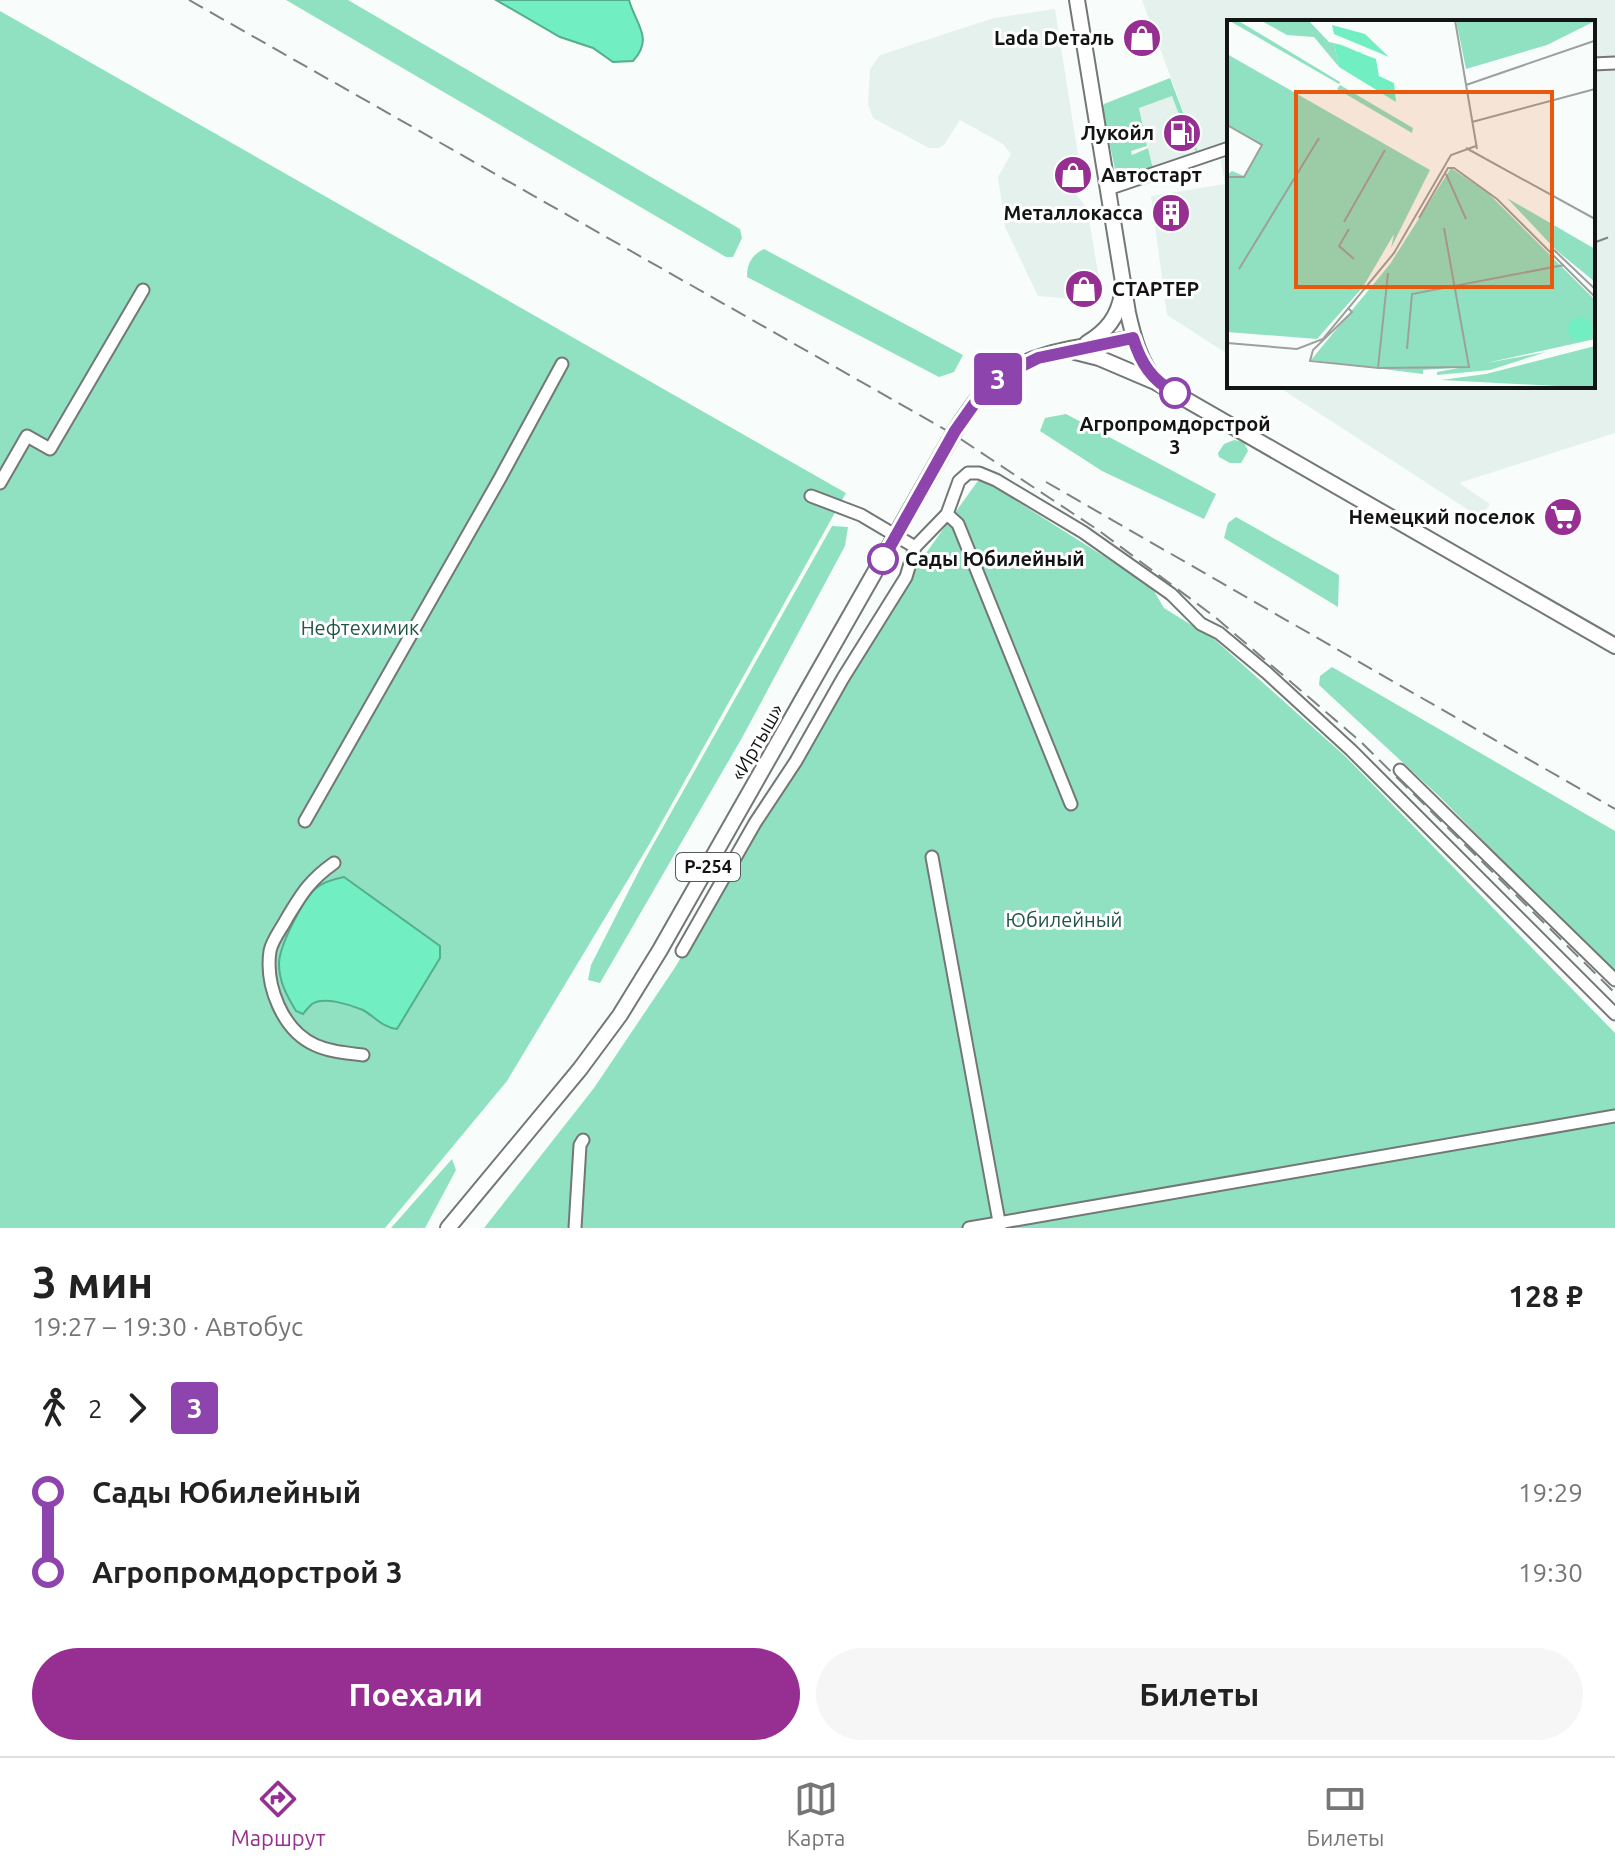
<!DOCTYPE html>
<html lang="ru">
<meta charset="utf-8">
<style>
:root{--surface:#fff;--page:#f6f6f6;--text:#222;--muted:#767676;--line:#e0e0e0;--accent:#972f93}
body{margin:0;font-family:Ubuntu,sans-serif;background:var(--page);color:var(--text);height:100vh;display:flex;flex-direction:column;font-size:30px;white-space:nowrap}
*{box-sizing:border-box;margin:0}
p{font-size:26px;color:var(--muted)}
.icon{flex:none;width:44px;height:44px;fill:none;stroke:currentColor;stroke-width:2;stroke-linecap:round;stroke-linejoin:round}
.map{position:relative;height:1228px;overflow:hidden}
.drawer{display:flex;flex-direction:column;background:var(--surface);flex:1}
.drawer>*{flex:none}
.badge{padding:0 16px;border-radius:6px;font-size:28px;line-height:52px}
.map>.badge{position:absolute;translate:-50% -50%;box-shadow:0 0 0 4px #fff}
.legs{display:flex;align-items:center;gap:12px;height:88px;padding:0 32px;font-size:26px}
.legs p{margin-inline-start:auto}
.overview{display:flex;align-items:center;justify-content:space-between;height:136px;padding:0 32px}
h1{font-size:44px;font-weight:700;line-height:60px}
.primary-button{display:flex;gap:16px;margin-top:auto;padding:16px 32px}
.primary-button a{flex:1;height:92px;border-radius:48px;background:var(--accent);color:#fff;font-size:32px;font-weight:700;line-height:92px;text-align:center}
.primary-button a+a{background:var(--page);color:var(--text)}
ul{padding:0 32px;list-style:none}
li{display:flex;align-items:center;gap:28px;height:80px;font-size:30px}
li i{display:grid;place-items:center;width:12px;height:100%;margin:0 10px;background:currentColor}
li i::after{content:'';width:20px;height:20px;margin:-10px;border:6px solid;border-radius:50%;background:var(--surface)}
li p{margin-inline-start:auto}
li:first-child i{background:linear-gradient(#0000 50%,currentColor 0)}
li:last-child i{background:linear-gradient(currentColor 50%,#0000 0)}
.tabs{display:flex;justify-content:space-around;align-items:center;height:112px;border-top:2px solid var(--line);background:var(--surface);font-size:22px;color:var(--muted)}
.tabs a{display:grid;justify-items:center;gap:4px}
.tabs .on{color:var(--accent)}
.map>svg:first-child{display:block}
</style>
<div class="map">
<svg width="1615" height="1228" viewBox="0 0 1615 1228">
<rect width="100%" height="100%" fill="#f8fdfb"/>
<g fill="#e5f1ec">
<path d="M1142 0H1615V433L1459 483 1490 504 1481 518 1277 386H1593V22H1229V355L1167 315 1151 196 1225 184 1220 157 1202 162Z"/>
<path d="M1055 9 1081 174 1072 189 1087 208 1102 296 1074 299 1038 296 1005 227 998 177 1011 154 1003 144 960 120 944 145 938 148H929L873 118 868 104 870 69 880 55 994 18Z"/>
<path d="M1173 95 1192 148 1197 152 1153 169 1139 108Z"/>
</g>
<g fill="#8fe1c1">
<path d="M286 0H348L740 229 742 238 733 257H726Z"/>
<path d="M0 11 846 493 650 843 507 1081 385 1228H0Z"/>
<path d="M1170 78 1198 152 1192 148 1172 96 1139 108 1147 146 1131 151 1132 155 1148 148 1153 169 1130 173 1115 169 1102 108 1104 104Z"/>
<path d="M764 249 963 355 954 372 939 377 747 277C747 263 752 255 764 249Z"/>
<path d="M1066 414 1216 494 1204 519 1102 471 1040 431 1045 418Z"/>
<path d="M1234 440 1244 442 1248 451 1241 463H1230L1219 457 1218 453 1224 444Z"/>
<path d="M980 478 1151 586 1164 608 1214 639 1346 757 1615 1033V1228H484L594 1088 674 969 921 560Z"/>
<path d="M1236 517 1339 575 1338 607 1224 538 1228 523Z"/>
<path d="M832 526 848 527 845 546 743 736 600 983 588 980 591 965 645 859Z"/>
<path d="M1332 667 1615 831V975L1441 798 1319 685 1320 676Z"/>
<path d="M452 1159 456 1170 425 1228H391Z"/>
</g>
<g fill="#71efc3" stroke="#55ad8e" stroke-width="2">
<path d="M496 0H629C636 25 654 38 633 61L613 62 593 48 560 37Z"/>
<path d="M344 877 440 946V958L397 1029C383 1028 374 1016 363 1010 351 1005 324 996 312 1004 309 1007 306 1010 303 1014L296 1011C287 996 279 982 279 964 279 946 302 902 315 889 322 882 334 879 344 877Z"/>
</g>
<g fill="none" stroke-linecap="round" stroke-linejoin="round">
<defs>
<g id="minor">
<path d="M1593 64 1615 63"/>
<path d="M1108 189 1229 148"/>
<path d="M0 483 27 436 50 449 143 290"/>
<path d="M811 496 861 515 915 547"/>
<path d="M947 514 958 524 1071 804"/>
<path d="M1400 770 1615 980"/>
<path d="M305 821 499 480 562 364"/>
<path d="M932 857 1000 1227"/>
<path d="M334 863C310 880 302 893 287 918 282 928 272 940 270 951 265 985 282 1030 315 1045 330 1052 347 1053 363 1055"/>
<path d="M682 951 755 823 796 761 843 678 906 577 915 547 947 514 959 481 968 473H979L996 480 1083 532 1171 594 1201 624 1219 633 1267 673 1351 750 1615 1014"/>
<path d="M575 1228 580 1145 583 1140"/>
<path d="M969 1228 1615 1116"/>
</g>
<g id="major">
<path d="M1077 0 1128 313C1134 340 1140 361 1157 383L1615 646"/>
<path d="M1087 343C1107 331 1118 317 1122 294"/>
<path d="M1075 352 1099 358 1153 381"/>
<path d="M448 1228 580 1069 620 1015 660 950 955 431C968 412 980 392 998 378 1036 349 1088 347 1133 338"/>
</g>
</defs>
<use href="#minor" stroke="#737775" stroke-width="15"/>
<use href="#major" stroke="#737775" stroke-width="18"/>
<use href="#minor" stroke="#fff" stroke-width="11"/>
<use href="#major" stroke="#fff" stroke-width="14"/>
<g stroke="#808282" stroke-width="2" stroke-dasharray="16 8" stroke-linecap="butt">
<path d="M189 0 953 434 1098 530 1215 617 1361 742 1615 993"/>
<path d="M1593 243 1615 235"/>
<path d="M1046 482 1615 809"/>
</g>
</g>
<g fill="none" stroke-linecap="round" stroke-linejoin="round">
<defs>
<path id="line-1" d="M883 559 955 431 979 397 998 378 1038 358 1133 338C1141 364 1152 380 1175 393"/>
</defs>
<use href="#line-1" stroke="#fff" stroke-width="18"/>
<use href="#line-1" stroke="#8e44ad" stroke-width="12"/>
</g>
<defs>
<symbol id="shop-disc" viewBox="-11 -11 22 22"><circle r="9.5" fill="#972f93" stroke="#fff"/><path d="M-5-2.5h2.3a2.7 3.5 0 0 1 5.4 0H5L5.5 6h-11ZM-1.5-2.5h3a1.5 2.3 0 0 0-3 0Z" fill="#fff"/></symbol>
<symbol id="fuel-disc" viewBox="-11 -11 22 22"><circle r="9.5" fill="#972f93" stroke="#fff"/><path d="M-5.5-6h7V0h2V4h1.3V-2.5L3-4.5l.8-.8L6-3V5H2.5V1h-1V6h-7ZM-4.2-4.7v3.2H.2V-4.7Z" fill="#fff"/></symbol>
<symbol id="building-disc" viewBox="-11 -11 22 22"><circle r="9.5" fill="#972f93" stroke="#fff"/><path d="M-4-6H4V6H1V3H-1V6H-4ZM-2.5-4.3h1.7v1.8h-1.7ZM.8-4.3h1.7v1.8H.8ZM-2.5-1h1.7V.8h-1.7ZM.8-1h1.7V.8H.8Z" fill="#fff"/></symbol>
<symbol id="supermarket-disc" viewBox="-11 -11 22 22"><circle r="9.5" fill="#972f93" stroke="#fff"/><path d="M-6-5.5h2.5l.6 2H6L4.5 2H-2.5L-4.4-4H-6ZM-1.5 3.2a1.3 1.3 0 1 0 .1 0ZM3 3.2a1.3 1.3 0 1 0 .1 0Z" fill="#fff"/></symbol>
</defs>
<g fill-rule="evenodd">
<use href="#shop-disc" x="1120" y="16" width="44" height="44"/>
<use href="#fuel-disc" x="1160" y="111" width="44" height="44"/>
<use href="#shop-disc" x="1051" y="153" width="44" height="44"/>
<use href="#building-disc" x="1149" y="191" width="44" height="44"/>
<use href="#shop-disc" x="1062" y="267" width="44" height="44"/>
<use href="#supermarket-disc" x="1541" y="495" width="44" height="44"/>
</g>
<g fill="#fff" stroke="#8e44ad" stroke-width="4">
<circle cx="1175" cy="393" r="14"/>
<circle cx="883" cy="559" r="14"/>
</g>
<g text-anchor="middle" stroke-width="6" stroke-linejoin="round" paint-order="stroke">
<rect fill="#fff" stroke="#5a5a5a" stroke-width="2" x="676" y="853" width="64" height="28" rx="6"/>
<g font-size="18" font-weight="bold" fill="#131414">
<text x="708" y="873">Р-254</text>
</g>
<g font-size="20" font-weight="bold" fill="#131414" stroke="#fff" text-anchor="end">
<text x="1114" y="45">Lada Dеталь</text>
<text x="1154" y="140">Лукойл</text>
<text x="1101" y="182" text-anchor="start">Автостарт</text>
<text x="1143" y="220">Металлокасса</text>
<text x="1112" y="296" text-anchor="start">СТАРТЕР</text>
<text x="1535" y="524">Немецкий поселок</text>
</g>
<g font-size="20" font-weight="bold" fill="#131414" stroke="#fff">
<text x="1175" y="431">Агропромдорстрой<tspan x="1175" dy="23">3</tspan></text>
<text x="905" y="566" text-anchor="start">Сады Юбилейный</text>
</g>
<g font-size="20" fill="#215543" stroke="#fff">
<text x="360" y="635">Нефтехимик</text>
<text x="1064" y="927">Юбилейный</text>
</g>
<g font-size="20" fill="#131414" stroke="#fff">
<text transform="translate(757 742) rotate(-60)" y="7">«Иртыш»</text>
</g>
</g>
<g transform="translate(1227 20)">
<rect width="368" height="368" fill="#f8fdfb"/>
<path d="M1 0H10L113 62 112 64ZM33 0H81L102 22 115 25 131 32H136L131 33 107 23 112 47 87 17 60 15ZM229 0H368V1L320 25 239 49ZM0 34 203 150 164 228 167 214 136 267 90 319 0 312V155L5 151 17 156 35 126 0 105ZM113 65 186 108 185 113 110 69ZM224 148 261 173 368 280V319L241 347 196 350V354L84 340 163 244ZM280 178 368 229V262L329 230ZM368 326V368L214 360 259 354ZM319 332 263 350 210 355V352Z" fill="#8fe1c1"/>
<path d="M105 5 138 14 162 37 107 14ZM107 23 149 39 152 56 167 63 169 82 112 47ZM341 309a12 12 0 1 1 24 0a12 12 0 1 1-24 0Z" fill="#71efc3"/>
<path fill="none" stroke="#9ca09f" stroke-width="2" d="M228 0 250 129M239 65 367 21M245 102 368 69M0 105 35 125 17 157H0M239 128 368 199M219 154 239 199M192 198 221 148H227L270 179 368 277M117 202 158 130M122 209 112 226 127 239M327 230 368 269M12 249 92 118M122 289 125 292 86 330 83 341 151 348 161 253M0 323 70 329 96 319 167 233 224 135 249 126M180 329 185 274 337 245M151 348 242 347 217 208"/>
<path fill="#e8590c" fill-opacity="0.15" stroke="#e8590c" stroke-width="4" d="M69 72H325V267H69Z"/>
<rect width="368" height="368" fill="none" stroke="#131414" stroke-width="4"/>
</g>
</svg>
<b class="badge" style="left:998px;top:379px;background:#8e44ad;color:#fff">3</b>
</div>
<section class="drawer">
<div class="overview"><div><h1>3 мин</h1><p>19:27 – 19:30 · Автобус</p></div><b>128 ₽</b></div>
<div class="legs"><svg class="icon" aria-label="walk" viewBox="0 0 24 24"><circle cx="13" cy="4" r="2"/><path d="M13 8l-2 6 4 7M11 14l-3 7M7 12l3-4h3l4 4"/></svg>2<svg class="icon" aria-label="forward" viewBox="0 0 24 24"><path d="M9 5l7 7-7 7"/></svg><b class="badge" style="background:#8e44ad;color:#fff">3</b></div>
<ul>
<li><i style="color:#8e44ad"></i><b>Сады Юбилейный</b><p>19:29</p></li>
<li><i style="color:#8e44ad"></i><b>Агропромдорстрой 3</b><p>19:30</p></li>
</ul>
<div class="primary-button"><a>Поехали</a><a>Билеты</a></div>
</section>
<nav class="tabs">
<a class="on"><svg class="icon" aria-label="directions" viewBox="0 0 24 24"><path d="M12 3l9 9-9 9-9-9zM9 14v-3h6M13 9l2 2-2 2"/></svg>Маршрут</a>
<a><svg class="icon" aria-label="map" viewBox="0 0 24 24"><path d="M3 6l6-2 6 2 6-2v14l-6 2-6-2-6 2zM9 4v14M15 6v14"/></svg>Карта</a>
<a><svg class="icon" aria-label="tickets" viewBox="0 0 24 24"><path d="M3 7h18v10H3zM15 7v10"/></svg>Билеты</a>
</nav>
